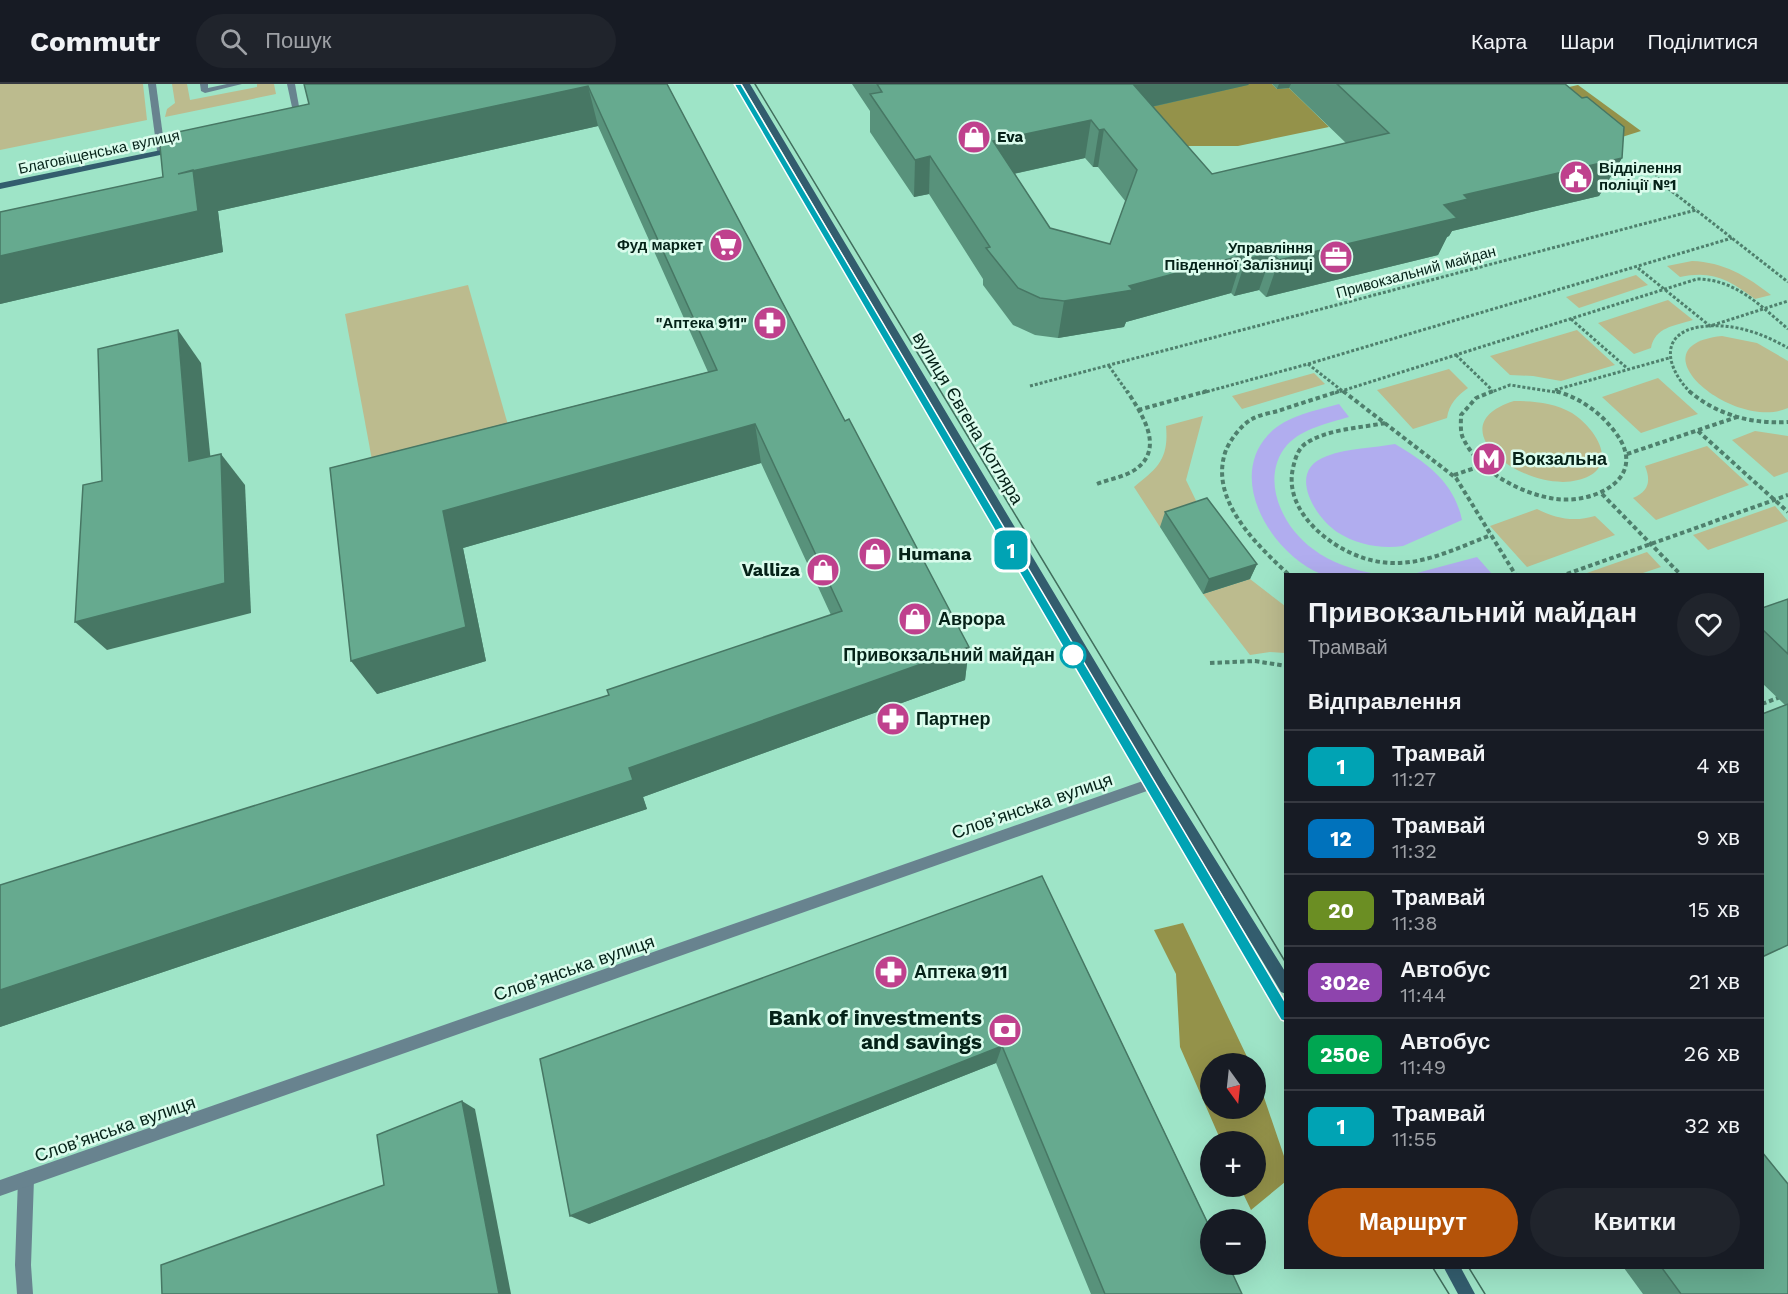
<!DOCTYPE html>
<html lang="uk">
<meta charset="utf-8">
<style>
:root{--surface:#171b24;--page:#20242c;--text:#f1f3f6;--muted:#9ea1a6;--line:#363941;--accent:#b45309}
body{margin:0;font-family:"Work Sans",sans-serif;background:var(--page);color:var(--text);height:100vh;display:flex;flex-direction:column;font-size:22px;white-space:nowrap}
*{box-sizing:border-box;margin:0}
p{font-size:20px;color:var(--muted)}
.icon{flex:none;width:33px;height:33px;fill:none;stroke:currentColor;stroke-width:2;stroke-linecap:round;stroke-linejoin:round}
.map{position:relative;flex:1;overflow:hidden}
.sheet{position:absolute;left:1284px;top:489px;width:480px;height:696px;display:flex;flex-direction:column;background:var(--surface);border-radius:0px;box-shadow:0 6px 24px #0002}
.sheet>*{flex:none}
.badge{padding:0 12px;border-radius:9px;font-size:21px;line-height:39px}
.needle{width:39px;rotate:165deg}
.buttons{position:absolute;left:1200px;top:969px;display:grid;gap:12px}
.buttons a{display:grid;place-items:center;width:66px;height:66px;border-radius:50%;background:var(--surface);box-shadow:0 6px 24px #0002;font-size:30px}
.map>.badge{position:absolute;translate:-50% -50%;box-shadow:0 0 0 3px #fff}
h2{padding:0 24px;font-size:22px;line-height:54px}
.round{display:grid;place-items:center;flex:none;width:63px;height:63px;border-radius:32px;background:var(--page)}
.summary{display:flex;align-items:center;justify-content:space-between;height:102px;padding:0 24px}
h1{font-size:28px;font-weight:700;line-height:45px}
.action{display:flex;gap:12px;margin-top:auto;padding:12px 24px}
.action a{flex:1;height:69px;border-radius:36px;background:var(--accent);color:#fff;font-size:24px;font-weight:700;line-height:69px;text-align:center}
.action a+a{background:var(--page);color:var(--text)}
ul{padding:0;list-style:none}
li{display:flex;align-items:center;gap:18px;height:72px;padding:0 24px;border-top:2px solid var(--line)}
li div{flex:1}
li b{display:block;font-size:22px}
li em{font-style:normal}
li .badge{min-width:66px;font-weight:700;text-align:center}
header{display:flex;align-items:center;gap:36px;box-sizing:border-box;height:84px;padding:0 30px;background:var(--surface);border-bottom:2px solid var(--line)}
header strong{font-size:28px}
nav{display:flex;gap:33px;margin-inline-start:auto;font-size:21px}
.search{width:420px;height:54px;background:var(--page);display:flex;align-items:center;gap:15px;box-sizing:border-box;padding:0 21px;border-radius:33px;color:var(--muted);font-size:22px}
.map>svg:first-child{display:block}
</style>
<header>
<strong>Commutr</strong>
<div class="search"><svg class="icon" aria-label="search" viewBox="0 0 24 24"><circle cx="10" cy="10" r="6"/><path d="M15 15l6 6"/></svg>Пошук</div>
<nav><a>Карта</a><a>Шари</a><a>Поділитися</a></nav>
</header>
<div class="map">
<svg width="1788" height="1210" viewBox="0 0 1788 1210">
<rect width="100%" height="100%" fill="#9ee4c7"/>
<g fill="#bcbb8e">
<path d="M0 0H143L147 36 0 66Z"/>
<path d="M172 0H187L190 16 257 3V0H274L276 10 165 33 167 25 175 19Z"/>
<path d="M1692 177C1723 178 1747 192 1771 211L1755 215C1729 196 1713 186 1680 193L1667 182Z"/>
<path d="M1636 191 1648 201 1579 224 1566 213Z"/>
<path d="M468 201 508 341 372 376 345 230Z"/>
<path d="M1668 216 1693 236C1674 242 1655 243 1651 264L1634 270 1598 239Z"/>
<path d="M1577 246 1615 281 1561 297 1533 292 1510 291 1490 272Z"/>
<path d="M1722 252 1757 259 1788 277V324C1734 348 1630 262 1722 252Z"/>
<path d="M1449 285 1468 304C1457 312 1449 320 1447 334L1413 345 1377 306Z"/>
<path d="M1314 289 1325 300 1242 325 1232 312Z"/>
<path d="M1658 294 1698 330 1641 349 1602 313Z"/>
<path d="M1514 317C1534 317 1555 319 1572 329 1597 345 1622 385 1578 396 1525 410 1434 342 1514 317Z"/>
<path d="M1203 332 1186 396 1202 429 1160 443 1134 403C1158 384 1169 375 1166 342Z"/>
<path d="M1755 347 1788 352V388L1774 393 1732 356Z"/>
<path d="M1707 362 1749 401 1656 436 1633 414C1649 407 1651 397 1645 382Z"/>
<path d="M1775 422 1788 437 1708 466 1693 451Z"/>
<path d="M1537 425C1556 435 1575 438 1595 432L1615 451 1527 483 1490 442Z"/>
<path d="M1647 468 1661 483 1640 490H1584Z"/>
<path d="M1250 495 1285 522V569L1270 568 1250 571 1203 510Z"/>
</g>
<g fill="#94924a">
<path d="M1242 0H1272L1277 5 1289 4 1329 43 1238 62H1182L1148 20Z"/>
<path d="M1578 1 1641 47 1622 53 1560 5Z"/>
<path d="M1183 839 1250 979 1210 980V1024H1256V990L1285 1075V1098L1251 1126 1240 1103 1256 1102V1058L1221 1057 1180 963 1176 890 1154 846Z"/>
</g>
<g fill="#b1adef">
<path d="M1339 320 1349 333C1329 339 1303 344 1287 361 1259 394 1282 443 1313 465 1331 479 1354 486 1376 490 1363 491 1333 494 1321 490 1273 470 1226 397 1268 351 1285 332 1314 327 1339 320Z"/>
<path d="M1395 360C1427 379 1454 398 1462 436L1403 462C1381 465 1357 461 1337 448 1314 432 1286 386 1327 372 1348 364 1374 364 1395 360Z"/>
<path d="M1477 473 1492 490H1413Z"/>
</g>
<g fill="none" stroke-linecap="round" stroke-linejoin="round">
<g stroke="#4f806d" stroke-width="3" stroke-dasharray="3 2" stroke-linecap="butt">
<path d="M1653 85 1661 99 1696 126"/>
<path d="M1638 184 1710 242 1788 217"/>
<path d="M1571 235 1627 284"/>
<path d="M1456 271 1491 305"/>
<path d="M1308 280 1345 309"/>
<path d="M1109 282 1128 309"/>
<path d="M1030 302 1696 126 1788 198"/>
<path d="M1555 306 1669 274"/>
<path d="M1202 309 1308 280 1732 154"/>
<path d="M1335 309 1697 195C1735 195 1761 222 1788 245"/>
<path d="M1489 309 1510 301 1561 309"/>
<path d="M1691 309C1663 281 1659 245 1708 242 1736 240 1764 250 1788 264"/>
</g>
<g stroke="#4f806d" stroke-width="4" stroke-dasharray="4.5 3" stroke-linecap="butt">
<path d="M1343 307 1456 394 1515 490"/>
<path d="M1493 307 1476 314 1461 331C1461 338 1460 348 1463 354 1479 388 1521 410 1556 415 1596 420 1650 393 1615 348 1600 328 1580 314 1556 307"/>
<path d="M1689 307C1717 331 1751 340 1788 338"/>
<path d="M1138 326 1207 307"/>
<path d="M1385 339C1361 344 1326 345 1305 360 1298 365 1295 375 1293 384 1282 431 1340 473 1381 478 1419 484 1457 464 1491 451"/>
<path d="M1698 347 1788 428"/>
<path d="M1627 370 1737 333"/>
<path d="M1454 391 1481 382"/>
<path d="M1097 400C1109 395 1125 393 1136 385 1165 364 1142 330 1127 307"/>
<path d="M1602 410 1680 490"/>
<path d="M1288 490C1256 460 1208 415 1226 366 1231 355 1241 341 1252 335 1259 331 1270 329 1278 327 1298 320 1319 314 1339 307"/>
<path d="M1567 490 1788 411"/>
<path d="M1210 579 1255 577 1286 582"/>
<path d="M1762 620 1788 610"/>
</g>
<g fill="#68838f" fill-rule="evenodd">
<path d="M148 0H156L165 67 161 69 157 67Z"/>
<path d="M200 0H208V4L227 0H242L205 9 201 7Z"/>
<path d="M287 0H295L302 39 295 37Z"/>
<path d="M26 1087 31 1090 34 1095 31 1181 33 1210H17L15 1181 18 1095 21 1090Z"/>
</g>
<path fill="#68838f" fill-rule="evenodd" d="M1160 691 1164 693 1166 697 1164 701 0 1112V1096Z"/>
<g fill="#335d6e" fill-rule="evenodd">
<path d="M742 0H750L1164 693 1286 889V910L1281 908 1156 701Z"/>
<path d="M176 63H179V67L0 105V99Z"/>
<path d="M1444 1184H1461L1475 1210H1458Z"/>
</g>
<g stroke="#416e5d" stroke-width="1.5">
<path d="M737 0 1286 931"/>
<path d="M755 0 1286 879"/>
<path d="M1433 1184 1449 1210"/>
<path d="M1469 1184 1485 1210"/>
</g>
</g>
<g fill="#58927b" fill-rule="evenodd">
<path d="M304 0H667L845 337 969 563 965 596 643 713 647 725 0 943V801L609 611 831 531 761 379 463 464 486 577 377 610 330 384 708 288 598 42 218 127 223 168 0 220V128L163 93 309 20Z"/>
<path d="M852 0H1249L1248 1 1152 23 1212 90 1346 59 1289 4 1277 5 1272 0H1565L1622 74 1599 112 1452 147 1449 152 1447 153 1438 171 1266 213 1259 206 1234 212 1231 209 1126 238 1124 243 1058 254 1035 251 1013 241 983 201V195L929 110 914 113 870 48V27ZM1085 74 1093 83H1098L1126 118 1110 160 1050 144 1014 90Z"/>
<path d="M1165 428 1257 480 1250 495 1203 510 1160 443Z"/>
<path d="M1788 515V861L1785 621 1762 599V524Z"/>
<path d="M1042 792 1242 1210H1091L996 979 589 1140Z"/>
<path d="M1624 1184H1762L1788 1210H1643Z"/>
</g>
<g fill="#477764">
<path d="M1125 0H1249L1248 1 1119 30Z"/>
<path d="M1279 0H1291L1289 4 1277 5Z"/>
<path d="M588 2 598 42 218 127 223 168 0 220V172L178 90Z"/>
<path d="M1091 36 1085 74 990 95 993 57Z"/>
<path d="M1104 45 1098 83H1093L1099 46Z"/>
<path d="M930 72 929 110 914 113 915 76Z"/>
<path d="M1622 74 1599 112 1452 147 1449 152 1447 153 1438 171 1266 213 1279 176 1444 121 1464 111Z"/>
<path d="M1272 169 1259 206 1234 212 1246 175Z"/>
<path d="M1243 171 1231 209 1126 238 1124 243 1058 254 1064 217 1129 202Z"/>
<path d="M178 246 201 279 214 409 189 377Z"/>
<path d="M755 340 761 379 463 464 486 577 377 610 351 577 443 427Z"/>
<path d="M221 370 245 401 251 529 107 566 75 538Z"/>
<path d="M1257 480 1250 495 1203 510 1209 495Z"/>
<path d="M969 563 965 596 643 713 647 725 0 943V906L629 684Z"/>
<path d="M1002 962 996 979 589 1140 570 1132Z"/>
<path d="M462 1017 475 1025 511 1210H499Z"/>
</g>
<g fill="#66aa8f" stroke="#477764" stroke-width="1.5" fill-rule="evenodd">
<path d="M304 0H667L845 337 849 335 969 563 629 684 633 696 0 906V801L609 611 607 606 842 527 755 340 443 427 466 543 351 577 330 384 717 286 588 2 178 90 193 86 198 127 0 172V128L163 93 159 52 309 20Z"/>
<path d="M877 0H1133L1212 90 1389 49 1337 0H1565L1582 14 1587 13 1624 43 1622 74 1464 111 1468 115 1444 121 1457 134 1279 176 1272 169 1246 175 1243 171 1129 202 1133 206 1064 217 1040 214 1018 204 986 164 990 163 930 72 915 76 870 10 882 8ZM1091 36 1099 46 1104 45 1137 86 1110 160 1050 144 993 57Z"/>
<path d="M178 246 189 377 221 370 225 499 75 538 83 401 102 397 98 265Z"/>
<path d="M1207 414 1257 480 1209 495 1165 428Z"/>
<path d="M1788 515V570L1762 545V524Z"/>
<path d="M1788 620V861L1762 873V630Z"/>
<path d="M1042 792 1210 1144V1180H1228L1242 1210H1105L1002 962 570 1132 540 975Z"/>
<path d="M462 1017 499 1210H162L161 1181 384 1101 377 1051Z"/>
<path d="M1762 1068 1788 1100V1210H1681L1662 1184H1762Z"/>
</g>
<path fill="#00a3b4" stroke="#fff" stroke-width="1.5" d="M734 0H741L1290 926 1292 931 1290 936 1286 938 1281 936Z"/>
<defs>
<symbol id="shop-disc" viewBox="-11 -11 22 22"><circle r="9.5" fill="#bf418d" stroke="#dbfced"/><path d="M-5-2.5h2.3a2.7 3.5 0 0 1 5.4 0H5L5.5 6h-11ZM-1.5-2.5h3a1.5 2.3 0 0 0-3 0Z" fill="#fff"/></symbol>
<symbol id="civic-disc" viewBox="-11 -11 22 22"><circle r="9.5" fill="#bf418d" stroke="#dbfced"/><path d="M-.6-6.5H3V-4.5H.6V-3L4-1V1h2V6H-6V1h2V-1L-.6-3ZM-1.2 2.5V6h2.4V2.5Z" fill="#fff"/></symbol>
<symbol id="supermarket-disc" viewBox="-11 -11 22 22"><circle r="9.5" fill="#bf418d" stroke="#dbfced"/><path d="M-6-5.5h2.5l.6 2H6L4.5 2H-2.5L-4.4-4H-6ZM-1.5 3.2a1.3 1.3 0 1 0 .1 0ZM3 3.2a1.3 1.3 0 1 0 .1 0Z" fill="#fff"/></symbol>
<symbol id="office-disc" viewBox="-11 -11 22 22"><circle r="9.5" fill="#bf418d" stroke="#dbfced"/><path d="M-6-3h4V-5.5h4V-3h4V5H-6ZM-1-4.5V-3h2v-1.5ZM-6 0V1H6V0Z" fill="#fff"/></symbol>
<symbol id="pharmacy-disc" viewBox="-11 -11 22 22"><circle r="9.5" fill="#bf418d" stroke="#dbfced"/><path d="M-2-6h4v4h4v4h-4v4h-4v-4h-4v-4h4Z" fill="#fff"/></symbol>
<symbol id="metro-disc" viewBox="-11 -11 22 22"><circle r="9.5" fill="#bf418d" stroke="#dbfced"/><path d="M-5.5 5V-5H-3L0 0L3-5H5.5V5H3V-.5L0 4L-3-.5V5Z" fill="#fff"/></symbol>
<symbol id="bank-disc" viewBox="-11 -11 22 22"><circle r="9.5" fill="#bf418d" stroke="#dbfced"/><path d="M-6-4H6V4H-6ZM0-2.3a2.3 2.3 0 1 0 0 4.6a2.3 2.3 0 1 0 0-4.6Z" fill="#fff"/></symbol>
</defs>
<g fill-rule="evenodd">
<use href="#shop-disc" x="955" y="34" width="38" height="38"/>
<use href="#civic-disc" x="1557" y="74" width="38" height="38"/>
<use href="#supermarket-disc" x="707" y="142" width="38" height="38"/>
<use href="#office-disc" x="1317" y="154" width="38" height="38"/>
<use href="#pharmacy-disc" x="751" y="220" width="38" height="38"/>
<use href="#metro-disc" x="1470" y="356" width="38" height="38"/>
<use href="#shop-disc" x="856" y="451" width="38" height="38"/>
<use href="#shop-disc" x="804" y="467" width="38" height="38"/>
<use href="#shop-disc" x="896" y="516" width="38" height="38"/>
<use href="#pharmacy-disc" x="874" y="616" width="38" height="38"/>
<use href="#pharmacy-disc" x="872" y="869" width="38" height="38"/>
<use href="#bank-disc" x="986" y="927" width="38" height="38"/>
</g>
<circle fill="#fff" stroke="#00a3b4" stroke-width="3" cx="1073" cy="571" r="12"/>
<g text-anchor="middle" stroke-width="5" stroke-linejoin="round" paint-order="stroke">
<g font-size="15" font-weight="bold" fill="#052218" stroke="#dbfced" text-anchor="end">
<text x="997" y="58" text-anchor="start">Eva</text>
<text x="1599" y="89" text-anchor="start">Відділення<tspan x="1599" dy="17">поліції №1</tspan></text>
<text x="703" y="166">Фуд маркет</text>
<text x="1313" y="169">Управління<tspan x="1313" dy="17">Південної Залізниці</tspan></text>
<text x="747" y="244">"Аптека 911"</text>
</g>
<g font-size="15" fill="#052218" stroke="#dbfced">
<text transform="translate(99 68) rotate(-12)" y="5">Благовіщенська вулиця</text>
<text transform="translate(1416 188) rotate(-15)" y="5">Привокзальний майдан</text>
</g>
<g font-size="18" fill="#052218" stroke="#dbfced">
<text transform="translate(968 334) rotate(59)" y="6">вулиця Євгена Котляра</text>
<text transform="translate(1032 722) rotate(-19)" y="6">Слов’янська вулиця</text>
<text transform="translate(574 884) rotate(-19)" y="6">Слов’янська вулиця</text>
<text transform="translate(115 1045) rotate(-19)" y="6">Слов’янська вулиця</text>
</g>
<g font-size="18" font-weight="bold" fill="#052218" stroke="#dbfced" text-anchor="start">
<text x="1512" y="381">Вокзальна</text>
<text x="898" y="476">Humana</text>
<text x="800" y="492" text-anchor="end">Valliza</text>
<text x="938" y="541">Аврора</text>
<text x="916" y="641">Партнер</text>
<text x="914" y="894">Аптека 911</text>
</g>
<g font-size="18" font-weight="bold" fill="#052218" stroke="#dbfced" text-anchor="end">
<text x="1055" y="577">Привокзальний майдан</text>
</g>
<g font-size="21" font-weight="bold" fill="#052218" stroke="#dbfced" text-anchor="end">
<text x="982" y="941">Bank of investments<tspan x="982" dy="24">and savings</tspan></text>
</g>
</g>
</svg>
<div class="buttons">
<a><svg class="needle" viewBox="-14 -14 28 28"><path d="M0-13l5 13h-10z" fill="#e53935"/><path d="M0 13l5-13h-10z" fill="#9ea1a6"/></svg></a>
<a>+</a>
<a>−</a>
</div>
<b class="badge" style="left:1011px;top:466px;background:#00a3b4;color:#fff">1</b>
<section class="sheet">
<div class="summary"><div><h1>Привокзальний майдан</h1><p>Трамвай</p></div><a class="round"><svg class="icon" aria-label="heart" viewBox="0 0 24 24"><path d="M12 20l-8-8c-3-5 5-10 8-4 3-6 11-1 8 4z"/></svg></a></div>
<h2>Відправлення</h2>
<ul>
<li><span class="badge" style="background:#00a3b4;color:#fff">1</span><div><b>Трамвай</b><p>11:27</p></div><em>4 хв</em></li>
<li><span class="badge" style="background:#0072bc;color:#fff">12</span><div><b>Трамвай</b><p>11:32</p></div><em>9 хв</em></li>
<li><span class="badge" style="background:#6b8e23;color:#fff">20</span><div><b>Трамвай</b><p>11:38</p></div><em>15 хв</em></li>
<li><span class="badge" style="background:#8e44ad;color:#fff">302е</span><div><b>Автобус</b><p>11:44</p></div><em>21 хв</em></li>
<li><span class="badge" style="background:#00a651;color:#fff">250е</span><div><b>Автобус</b><p>11:49</p></div><em>26 хв</em></li>
<li><span class="badge" style="background:#00a3b4;color:#fff">1</span><div><b>Трамвай</b><p>11:55</p></div><em>32 хв</em></li>
</ul>
<div class="action"><a>Маршрут</a><a>Квитки</a></div>
</section>
</div>
